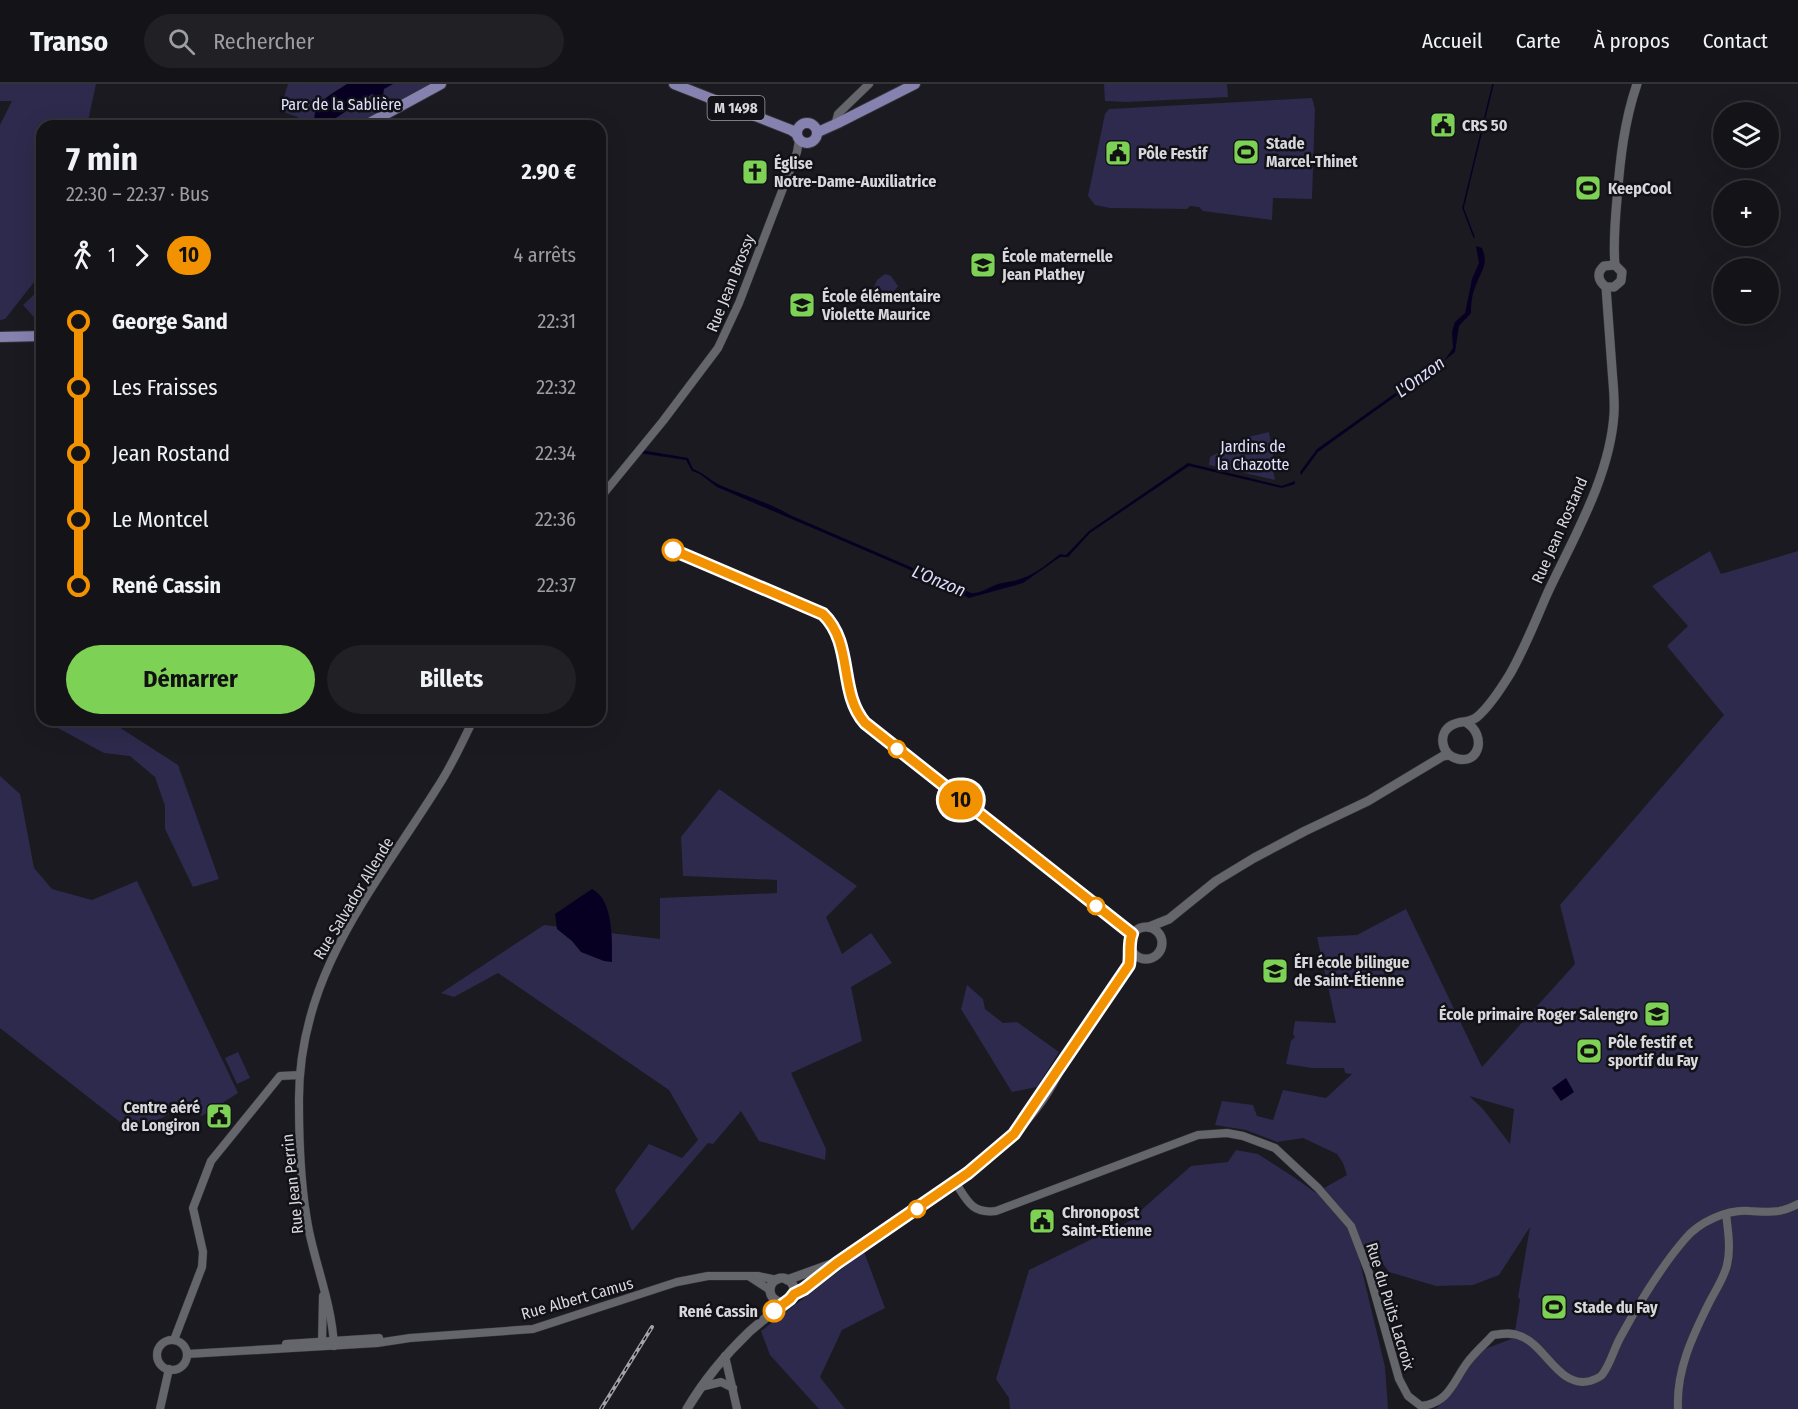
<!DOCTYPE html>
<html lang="fr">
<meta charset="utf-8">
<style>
:root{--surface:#141418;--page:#212125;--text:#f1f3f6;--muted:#9d9ea2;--line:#333337;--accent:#7dd154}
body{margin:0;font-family:"Fira Sans Condensed",sans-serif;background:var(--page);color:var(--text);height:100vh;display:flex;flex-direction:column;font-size:22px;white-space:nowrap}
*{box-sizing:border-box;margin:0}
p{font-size:20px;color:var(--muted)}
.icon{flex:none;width:33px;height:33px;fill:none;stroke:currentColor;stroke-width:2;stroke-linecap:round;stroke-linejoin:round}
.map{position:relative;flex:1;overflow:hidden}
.side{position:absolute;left:36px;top:36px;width:570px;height:606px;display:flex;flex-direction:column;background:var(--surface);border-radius:18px;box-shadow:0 6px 24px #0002,0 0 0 2px var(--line)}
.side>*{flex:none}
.badge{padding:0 12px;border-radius:20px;font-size:21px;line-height:39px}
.fabs{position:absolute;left:1713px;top:18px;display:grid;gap:12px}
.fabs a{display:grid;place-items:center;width:66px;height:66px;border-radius:50%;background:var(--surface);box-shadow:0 6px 24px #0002,0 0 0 2px var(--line);font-size:30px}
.map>.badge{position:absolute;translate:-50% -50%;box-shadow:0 0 0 3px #fff}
.legs{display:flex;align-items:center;gap:9px;height:66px;padding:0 30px;font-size:20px}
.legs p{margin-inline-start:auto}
.headline{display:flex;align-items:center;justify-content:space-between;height:102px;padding:0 30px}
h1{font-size:33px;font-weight:700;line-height:45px}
.button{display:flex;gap:12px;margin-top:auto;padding:12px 30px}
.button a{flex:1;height:69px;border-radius:36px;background:var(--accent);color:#111;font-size:24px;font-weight:700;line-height:69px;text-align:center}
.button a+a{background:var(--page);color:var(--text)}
ul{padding:0 30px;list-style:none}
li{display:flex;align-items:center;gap:21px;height:66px;font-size:22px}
li i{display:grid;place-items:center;width:9px;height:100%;margin:0 8px;background:currentColor}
li i::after{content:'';width:15px;height:15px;margin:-8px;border:4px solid;border-radius:50%;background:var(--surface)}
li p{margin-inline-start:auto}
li:first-child i{background:linear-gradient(#0000 50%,currentColor 0)}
li:last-child i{background:linear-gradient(currentColor 50%,#0000 0)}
header{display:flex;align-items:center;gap:36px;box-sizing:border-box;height:84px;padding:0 30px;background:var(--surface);border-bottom:2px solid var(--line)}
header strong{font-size:28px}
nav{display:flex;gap:33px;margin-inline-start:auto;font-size:21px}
.search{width:420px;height:54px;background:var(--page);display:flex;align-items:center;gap:15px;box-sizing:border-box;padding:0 21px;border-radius:33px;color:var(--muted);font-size:22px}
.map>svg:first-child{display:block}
</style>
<header>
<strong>Transo</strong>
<div class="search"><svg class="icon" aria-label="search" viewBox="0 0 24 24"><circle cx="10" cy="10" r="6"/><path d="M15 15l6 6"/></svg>Rechercher</div>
<nav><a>Accueil</a><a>Carte</a><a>À propos</a><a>Contact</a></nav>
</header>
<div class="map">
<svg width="1798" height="1325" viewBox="0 0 1798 1325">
<rect width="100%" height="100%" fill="#1a1a20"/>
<g fill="#2d2a4d" fill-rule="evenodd">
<path d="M0 0H96L88 37 150 38 155 41 42 42V188L5 235 0 236V41L12 17H0Z"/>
<path d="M288 0H430L355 42H296L298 33 280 27Z"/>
<path d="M1104 0H1227L1228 13 1127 18 1105 17Z"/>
<path d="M1312 14 1315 25 1312 115 1273 114 1272 136 1203 127 1199 123 1190 122 1187 125 1110 124 1095 121 1088 112 1105 30 1109 25Z"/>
<path d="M885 190 891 192 898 202 891 211 884 215 875 212 872 209 877 196Z"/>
<path d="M42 203V242L23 221Z"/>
<path d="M1269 348 1274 378 1272 382 1275 396 1209 381 1210 373 1244 354Z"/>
<path d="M1710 467 1721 490 1798 467V1325H1434L1438 1323 1482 1266 1514 1254 1520 1216 1518 1213 1530 1143 1499 1191 1473 1201 1436 1202 1389 1188 1372 1165 1363 1168C1353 1139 1344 1127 1324 1104L1347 1091 1343 1079 1337 1070 1303 1054 1277 1058 1246 1046 1215 1041 1222 1017 1253 1021 1257 1032 1273 1036 1283 1006 1326 1014 1352 990 1345 989 1344 984H1312L1286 980 1291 957 1295 953 1293 950 1295 937 1336 939 1317 853 1357 851 1406 825 1482 983 1575 880 1560 821 1724 631 1667 562 1688 542 1652 502ZM1469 1012 1514 1025 1510 1060 1483 1025Z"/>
<path d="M43 636H108L178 681 219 795 193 803 165 745V722L155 693 130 672 104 669Z"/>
<path d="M0 692 20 710 34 784 52 805 92 816 137 797 238 1009 202 1032 186 1021 134 1049 0 944Z"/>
<path d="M719 705 857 802 826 833 842 870 871 849 892 879 851 903 862 957 791 989 826 1065 825 1076 759 1057 741 1027 713 1060 708 1059 632 1147 615 1106 649 1060 682 1074 698 1056 669 1006 498 889 454 913 441 909 544 841 660 855V814L777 809V796L683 792 681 753Z"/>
<path d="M967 901 983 915 985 925 1003 939 1017 938 1059 968 1037 1003 1012 1008 961 925Z"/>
<path d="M238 968 250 994 237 1000 225 974Z"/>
<path d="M1236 1066 1258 1070 1295 1094 1319 1111 1349 1144 1359 1174 1385 1283 1388 1325H1010L1009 1314 996 1295 1029 1186 1100 1151 1105 1152 1129 1137 1191 1082 1228 1078Z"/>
<path d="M864 1168 885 1224 842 1246 820 1293 845 1325H819L770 1271 761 1247Z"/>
</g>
<g fill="#080023">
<path d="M347 0H393L384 5 383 12 380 14 372 10 324 42H312L315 39C311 19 332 10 347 0Z"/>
<path d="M1476 162 1482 164C1489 180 1481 187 1476 201 1472 210 1471 219 1471 229L1459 242 1455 268 1444 277 1453 264 1452 248 1455 238 1465 229 1472 195 1479 179Z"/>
<path d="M1439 278V281L1318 368 1301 391 1300 388 1317 365Z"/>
<path d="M641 366 688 374 693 385C704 389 712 398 722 402 745 412 768 418 790 431L971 509C982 510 991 501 1002 499 1030 495 1038 487 1060 470L1066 471 1089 447 1188 379 1282 402 1295 397V400L1282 404 1189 382 1090 449 1068 473H1060L1023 499 969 514 906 484 717 403 700 390 692 387 686 376 639 369Z"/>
<path d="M592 805C614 816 612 857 612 878L604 877 581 868 572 857 557 845 555 830Z"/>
<path d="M1566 994 1574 1008 1561 1017 1552 1004Z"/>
</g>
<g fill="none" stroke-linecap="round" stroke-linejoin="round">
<path stroke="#080023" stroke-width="1.5" d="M1474 153 1463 124 1493 0"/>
<defs>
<g id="tertiary">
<path d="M835 41 838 30 869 0"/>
<path d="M600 414 663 337 718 264 739 219 797 68 799 56"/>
<path d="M955 1098C967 1116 971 1130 996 1127L1198 1051 1227 1049 1243 1052 1275 1064 1318 1104 1351 1142 1369 1189 1399 1295 1408 1312 1421 1322C1449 1319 1453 1298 1467 1279 1475 1268 1485 1260 1493 1251 1502 1250 1511 1248 1520 1252 1545 1260 1559 1305 1590 1297 1593 1296 1600 1293 1602 1291 1610 1281 1614 1265 1620 1254 1639 1219 1659 1185 1685 1155 1699 1138 1727 1125 1750 1127 1771 1128 1778 1130 1798 1120"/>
<path d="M750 1193 770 1206"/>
<circle cx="172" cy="1271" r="15"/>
<path d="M174 1256 202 1183 203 1168 193 1124 211 1077 280 992 300 991"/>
<path d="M286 1260 379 1254"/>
<path d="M322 1260 323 1212"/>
<path d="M334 1262C332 1222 317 1185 309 1147 301 1107 299 1060 299 1020 297 892 373 806 437 704 451 683 462 659 473 636"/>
<path d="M187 1270 377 1259 410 1254 533 1245 677 1198 708 1192H758L777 1196"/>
<path d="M725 1272 737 1325"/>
<path d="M701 1303 721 1298 733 1304"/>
<path d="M160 1325 169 1285"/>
<path d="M1678 1325C1676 1287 1692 1253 1709 1219 1715 1207 1724 1194 1727 1181 1731 1165 1728 1146 1726 1130"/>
</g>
<g id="secondary">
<path d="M1615 181C1613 159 1615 137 1617 115 1620 76 1624 38 1637 0"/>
<path d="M1467 639C1486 651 1480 680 1458 675 1441 671 1437 649 1452 641 1461 636 1468 640 1477 633 1488 624 1502 603 1510 590 1525 564 1536 535 1548 508 1574 453 1610 392 1614 330 1615 315 1613 300 1612 285 1610 258 1608 231 1606 203 1598 197 1596 189 1604 182L1615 181 1622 188 1621 197 1614 203H1606"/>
<path d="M1149 843 1169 835 1216 797 1254 774 1305 747 1368 717 1443 672 1449 671"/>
<circle cx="1146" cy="859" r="16"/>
<path d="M1058 986 1129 881 1131 864"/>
<circle cx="782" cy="1206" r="12"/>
<path d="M787 1196 834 1179"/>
<path d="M793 1210C816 1199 833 1181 854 1167 923 1120 1028 1063 1061 982"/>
<path d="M687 1325C704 1296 725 1271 749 1248 760 1238 773 1229 784 1218"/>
</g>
<g id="primary">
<path d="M674 0 791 46 797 50"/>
<circle cx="807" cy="49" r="10"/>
<path d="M364 42 441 0"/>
<path d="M818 48 838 39 915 0"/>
<path d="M0 253 42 252"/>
</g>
</defs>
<use href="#tertiary" stroke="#343338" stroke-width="9"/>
<use href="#secondary" stroke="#343338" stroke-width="10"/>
<use href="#primary" stroke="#343338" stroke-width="12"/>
<use href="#tertiary" stroke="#65656c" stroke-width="8"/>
<use href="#secondary" stroke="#65656c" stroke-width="9"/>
<use href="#primary" stroke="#8582af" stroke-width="10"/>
<defs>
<path id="rail" d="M601 1325 652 1243"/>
</defs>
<use href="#rail" stroke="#a3a3a7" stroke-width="4"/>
<use href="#rail" stroke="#111117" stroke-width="1.5" stroke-dasharray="4.5" stroke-linecap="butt"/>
</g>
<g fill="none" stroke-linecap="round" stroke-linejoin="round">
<defs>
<path id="line-1" d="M673 466 823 530C854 560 838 608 865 639L1132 850C1128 860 1131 871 1129 881L1014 1050 968 1089 837 1179 804 1205 794 1210 790 1215 774 1227"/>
</defs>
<use href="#line-1" stroke="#fff" stroke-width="14"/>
<use href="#line-1" stroke="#f39200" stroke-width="9"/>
</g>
<defs>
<symbol id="civic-square" viewBox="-11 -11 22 22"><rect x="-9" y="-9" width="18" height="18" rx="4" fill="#7dd154" stroke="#111117"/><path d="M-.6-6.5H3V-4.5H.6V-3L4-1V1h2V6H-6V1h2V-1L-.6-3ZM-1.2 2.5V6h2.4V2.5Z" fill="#111"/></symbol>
<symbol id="stadium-square" viewBox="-11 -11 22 22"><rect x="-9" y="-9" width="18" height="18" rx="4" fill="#7dd154" stroke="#111117"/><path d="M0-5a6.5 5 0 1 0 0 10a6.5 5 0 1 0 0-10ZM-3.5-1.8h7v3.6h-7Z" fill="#111"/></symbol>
<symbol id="church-square" viewBox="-11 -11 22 22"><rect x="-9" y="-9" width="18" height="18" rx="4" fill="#7dd154" stroke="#111117"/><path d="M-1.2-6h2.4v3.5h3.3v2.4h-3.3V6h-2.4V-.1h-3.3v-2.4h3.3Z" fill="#111"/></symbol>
<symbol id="school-square" viewBox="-11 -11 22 22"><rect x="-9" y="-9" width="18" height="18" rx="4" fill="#7dd154" stroke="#111117"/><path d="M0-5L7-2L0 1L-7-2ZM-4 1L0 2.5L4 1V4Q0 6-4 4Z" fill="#111"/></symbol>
</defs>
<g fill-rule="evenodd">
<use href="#civic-square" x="1428" y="26" width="30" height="30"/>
<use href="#stadium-square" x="1231" y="53" width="30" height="30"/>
<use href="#civic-square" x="1103" y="54" width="30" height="30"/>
<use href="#church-square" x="740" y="73" width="30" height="30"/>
<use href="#stadium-square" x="1573" y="89" width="30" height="30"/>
<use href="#school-square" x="968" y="166" width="30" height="30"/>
<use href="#school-square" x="787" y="206" width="30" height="30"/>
<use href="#school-square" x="1260" y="872" width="30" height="30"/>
<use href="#school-square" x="1642" y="915" width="30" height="30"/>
<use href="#stadium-square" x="1574" y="952" width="30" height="30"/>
<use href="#civic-square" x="204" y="1017" width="30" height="30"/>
<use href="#civic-square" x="1027" y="1122" width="30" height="30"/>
<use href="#stadium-square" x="1539" y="1208" width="30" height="30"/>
</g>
<g fill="#fff" stroke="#f39200" stroke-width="3">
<circle cx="673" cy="466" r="10"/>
<circle cx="897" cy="665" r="8"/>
<circle cx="1096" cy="822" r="8"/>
<circle cx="917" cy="1125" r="8"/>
<circle cx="774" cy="1227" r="10"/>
</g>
<g text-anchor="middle" stroke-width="5" stroke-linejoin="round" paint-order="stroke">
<rect fill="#111117" stroke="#9c9ca1" stroke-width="1.5" x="707.5" y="12" width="57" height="24" rx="4.5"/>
<g font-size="15" font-weight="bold" fill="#d8d8dc">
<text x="736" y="29">M 1498</text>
</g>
<g font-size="16" fill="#e1e0ff" stroke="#111117">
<text x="341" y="26">Parc de la Sablière</text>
<text x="1253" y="368">Jardins de<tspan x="1253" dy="18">la Chazotte</tspan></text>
</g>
<g font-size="16" font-weight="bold" fill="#d8d8dc" stroke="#111117" text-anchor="start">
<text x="1462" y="47">CRS 50</text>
<text x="1266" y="65">Stade<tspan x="1266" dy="18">Marcel-Thinet</tspan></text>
<text x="1138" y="75">Pôle Festif</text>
<text x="774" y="85">Église<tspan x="774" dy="18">Notre-Dame-Auxiliatrice</tspan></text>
<text x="1608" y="110">KeepCool</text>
<text x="1002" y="178">École maternelle<tspan x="1002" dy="18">Jean Plathey</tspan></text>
<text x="822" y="218">École élémentaire<tspan x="822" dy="18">Violette Maurice</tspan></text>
<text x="1294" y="884">ÉFI école bilingue<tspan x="1294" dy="18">de Saint-Étienne</tspan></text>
<text x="1638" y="936" text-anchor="end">École primaire Roger Salengro</text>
<text x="1608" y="964">Pôle festif et<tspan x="1608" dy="18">sportif du Fay</tspan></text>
<text x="200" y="1029" text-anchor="end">Centre aéré<tspan x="200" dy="18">de Longiron</tspan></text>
<text x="1062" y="1134">Chronopost<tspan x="1062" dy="18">Saint-Etienne</tspan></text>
<text x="1574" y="1229">Stade du Fay</text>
</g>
<g font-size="16" fill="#d8d8dc" stroke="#111117">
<text transform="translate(730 199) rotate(-68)" y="6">Rue Jean Brossy</text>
<text transform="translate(1559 446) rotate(-66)" y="6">Rue Jean Rostand</text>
<text transform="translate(353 814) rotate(-59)" y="6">Rue Salvador Allende</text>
<text transform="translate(292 1100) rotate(-96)" y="6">Rue Jean Perrin</text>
<text transform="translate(577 1214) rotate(-16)" y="6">Rue Albert Camus</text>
<text transform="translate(1391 1222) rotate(73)" y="6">Rue du Puits Lacroix</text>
</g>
<g font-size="16" font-weight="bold" fill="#d8d8dc" stroke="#111117" text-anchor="end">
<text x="758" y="1233">René Cassin</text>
</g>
<g font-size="18" font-style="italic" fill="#dcdcfb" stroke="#111117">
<text transform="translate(1420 293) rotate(-36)" y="6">L'Onzon</text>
<text transform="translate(939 497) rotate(22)" y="6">L'Onzon</text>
</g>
</g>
</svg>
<div class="fabs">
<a><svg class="icon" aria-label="layers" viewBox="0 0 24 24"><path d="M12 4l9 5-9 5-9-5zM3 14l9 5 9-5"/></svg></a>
<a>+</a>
<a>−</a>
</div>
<b class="badge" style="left:961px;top:716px;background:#f39200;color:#111">10</b>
<section class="side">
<div class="headline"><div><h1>7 min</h1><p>22:30 – 22:37 · Bus</p></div><b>2.90 €</b></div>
<div class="legs"><svg class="icon" aria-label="walk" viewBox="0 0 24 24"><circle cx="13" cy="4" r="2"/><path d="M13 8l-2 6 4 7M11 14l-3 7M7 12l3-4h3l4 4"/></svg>1<svg class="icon" aria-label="forward" viewBox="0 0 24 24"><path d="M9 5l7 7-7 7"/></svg><b class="badge" style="background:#f39200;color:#111">10</b><p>4 arrêts</p></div>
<ul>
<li><i style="color:#f39200"></i><b>George Sand</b><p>22:31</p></li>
<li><i style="color:#f39200"></i><span>Les Fraisses</span><p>22:32</p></li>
<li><i style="color:#f39200"></i><span>Jean Rostand</span><p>22:34</p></li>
<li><i style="color:#f39200"></i><span>Le Montcel</span><p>22:36</p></li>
<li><i style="color:#f39200"></i><b>René Cassin</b><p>22:37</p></li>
</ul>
<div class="button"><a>Démarrer</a><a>Billets</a></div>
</section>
</div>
